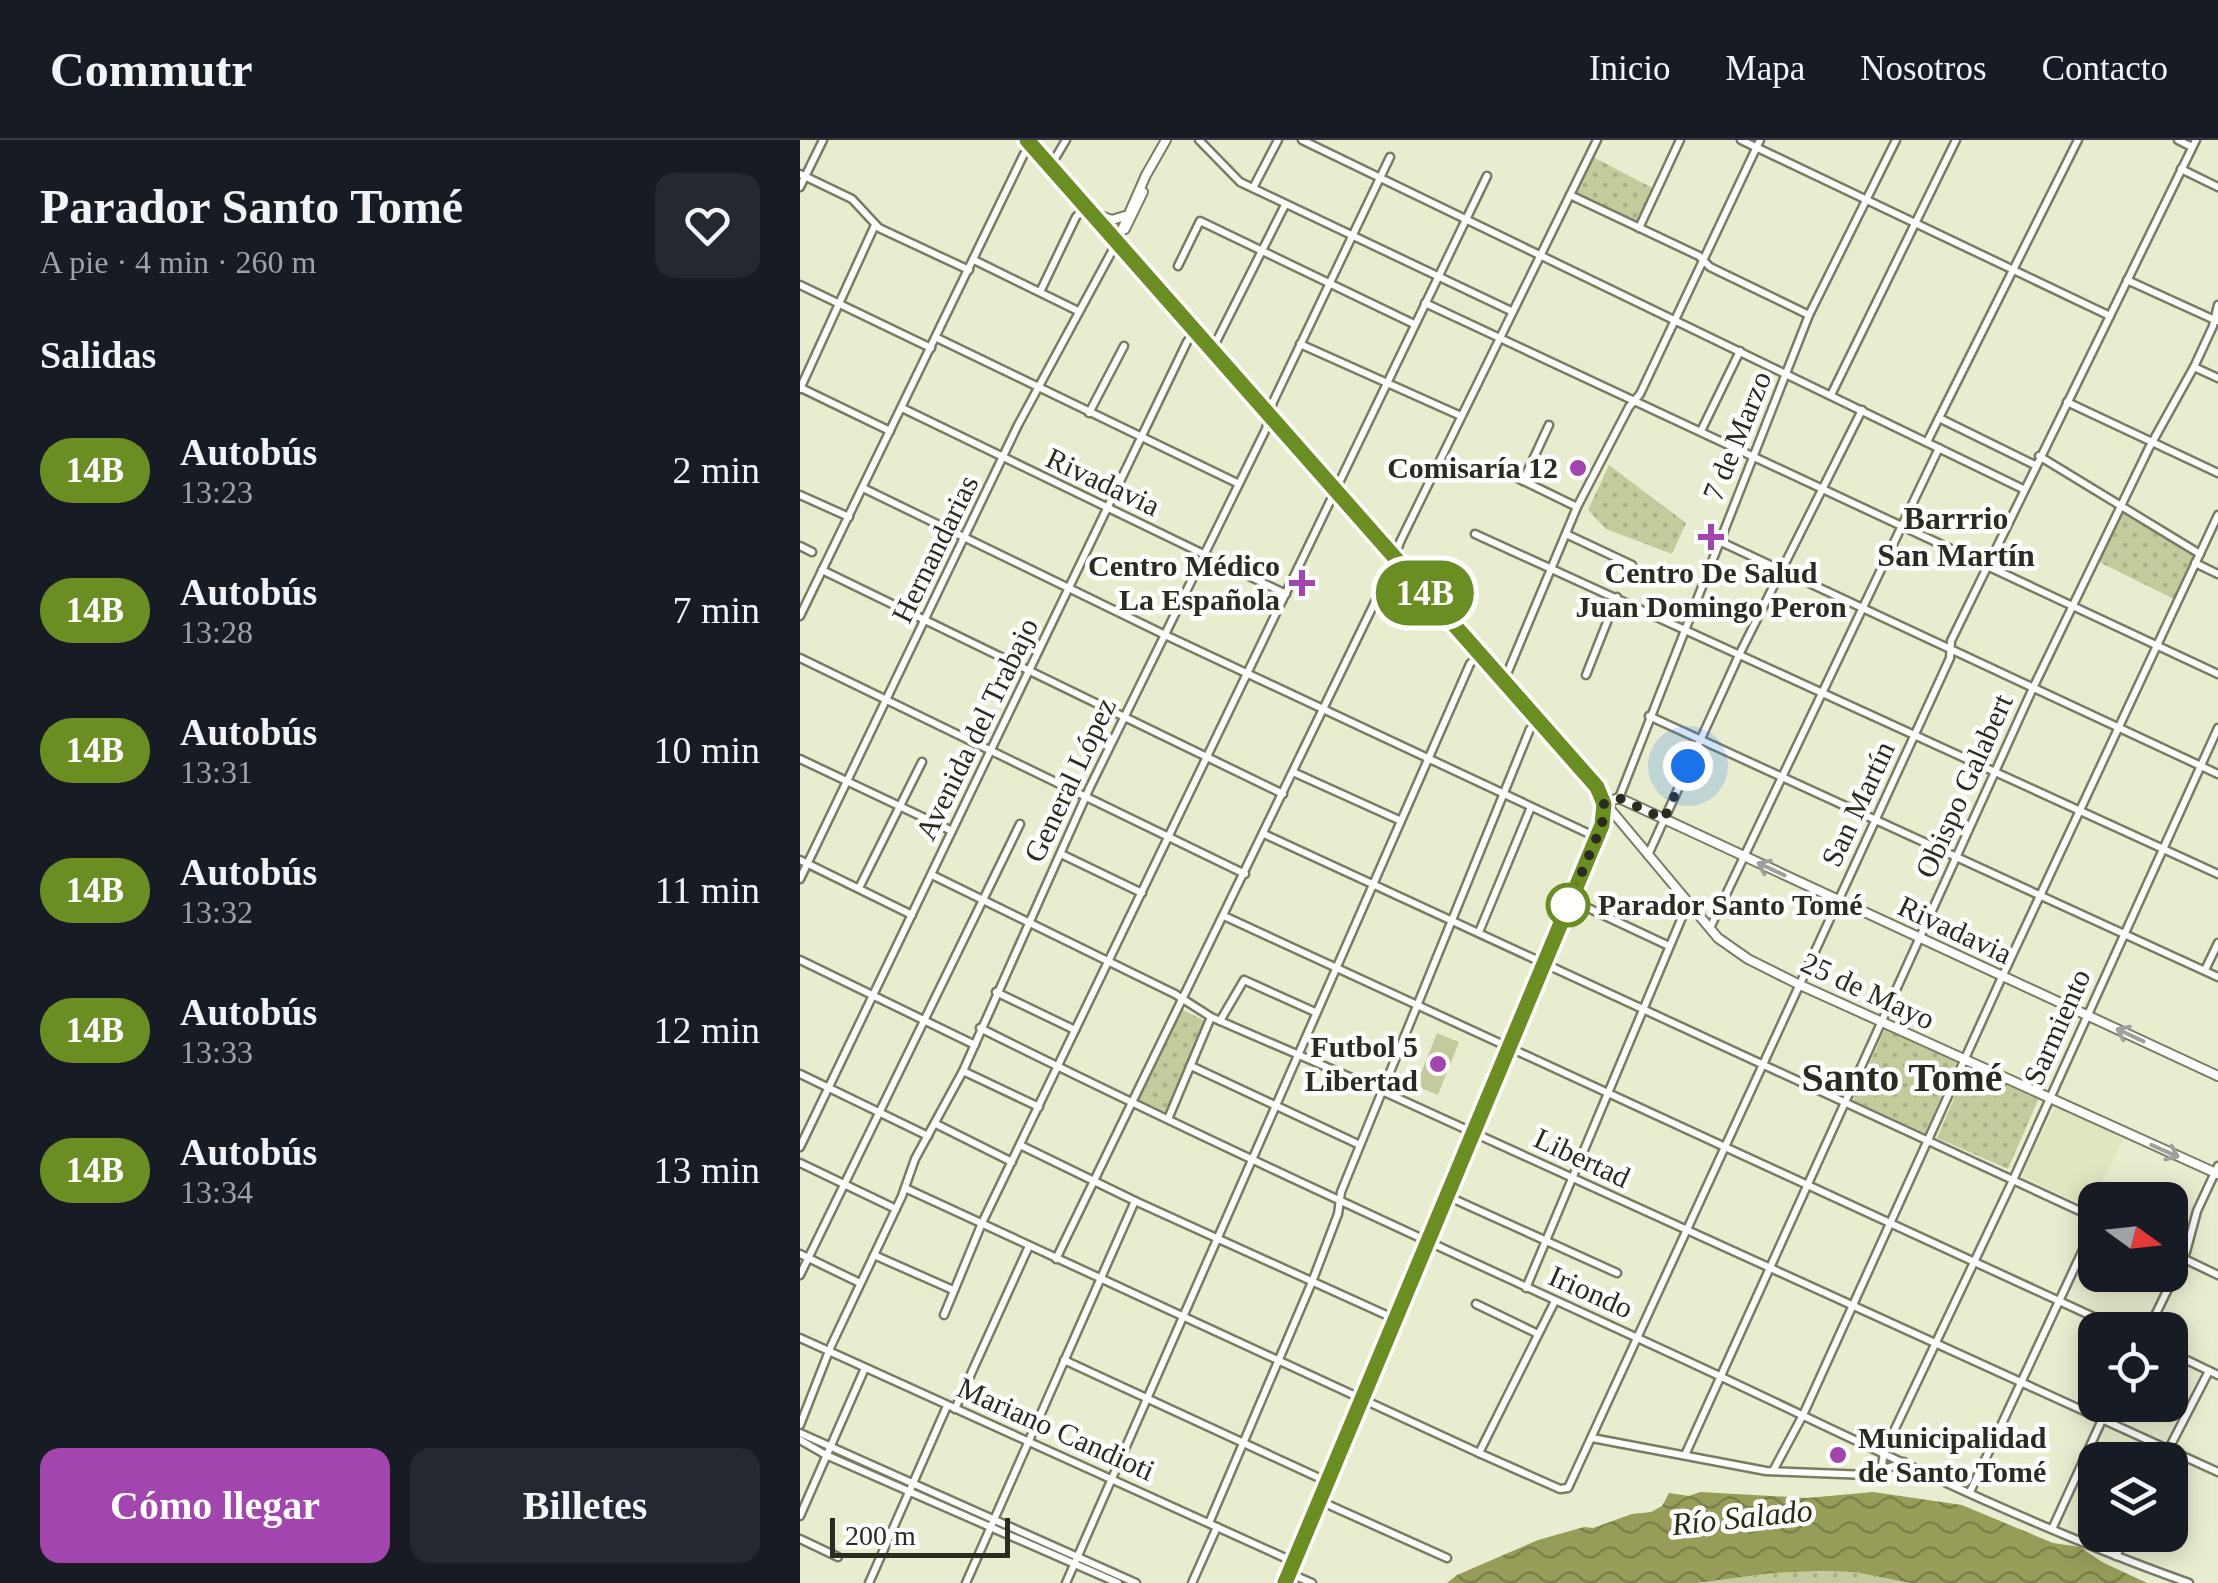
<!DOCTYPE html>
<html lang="es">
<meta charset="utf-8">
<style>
:root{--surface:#171b24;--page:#242831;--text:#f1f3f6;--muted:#9ea1a6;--line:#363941;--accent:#a345ae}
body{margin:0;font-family:Georgia,serif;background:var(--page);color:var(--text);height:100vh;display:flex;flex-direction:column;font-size:38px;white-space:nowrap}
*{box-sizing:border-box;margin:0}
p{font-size:32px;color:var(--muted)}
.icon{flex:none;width:55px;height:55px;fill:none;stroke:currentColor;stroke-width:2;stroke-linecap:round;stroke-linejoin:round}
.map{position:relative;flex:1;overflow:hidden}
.drawer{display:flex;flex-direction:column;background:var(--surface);width:800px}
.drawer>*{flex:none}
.badge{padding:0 20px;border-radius:32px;font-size:35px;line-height:65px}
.needle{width:65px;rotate:105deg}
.fabs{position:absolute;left:1278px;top:1042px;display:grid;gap:20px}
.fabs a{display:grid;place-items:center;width:110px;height:110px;border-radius:20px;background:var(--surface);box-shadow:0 5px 25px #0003;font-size:50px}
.scale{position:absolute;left:30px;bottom:25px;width:180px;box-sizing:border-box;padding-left:10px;border:5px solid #2a2c20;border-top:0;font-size:28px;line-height:35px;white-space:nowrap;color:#2a2c20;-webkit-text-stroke:8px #fff;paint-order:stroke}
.you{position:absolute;width:50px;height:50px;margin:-25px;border:8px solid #fff;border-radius:50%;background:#1a73e8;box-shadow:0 0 0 15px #1a73e833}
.map>.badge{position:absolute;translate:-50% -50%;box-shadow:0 0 0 5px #fff}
h2{padding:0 40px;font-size:38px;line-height:90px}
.round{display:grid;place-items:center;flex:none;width:105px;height:105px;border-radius:20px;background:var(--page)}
.headline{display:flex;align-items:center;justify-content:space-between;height:170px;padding:0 40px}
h1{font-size:48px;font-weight:700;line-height:75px}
.action{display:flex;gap:20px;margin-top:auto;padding:20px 40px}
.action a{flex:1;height:115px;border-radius:20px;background:var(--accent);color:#fff;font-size:40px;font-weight:700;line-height:115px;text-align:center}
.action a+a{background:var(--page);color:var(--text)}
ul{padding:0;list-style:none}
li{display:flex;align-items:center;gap:30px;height:140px;padding:0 40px}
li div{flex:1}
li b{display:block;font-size:38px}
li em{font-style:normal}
li .badge{min-width:110px;font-weight:700;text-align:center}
header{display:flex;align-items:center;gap:60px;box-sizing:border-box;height:140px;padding:0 50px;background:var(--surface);border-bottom:2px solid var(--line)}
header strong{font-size:48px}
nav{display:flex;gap:55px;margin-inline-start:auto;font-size:35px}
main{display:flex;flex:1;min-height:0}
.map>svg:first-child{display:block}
</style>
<header>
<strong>Commutr</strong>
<nav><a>Inicio</a><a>Mapa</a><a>Nosotros</a><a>Contacto</a></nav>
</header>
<main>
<section class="drawer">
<div class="headline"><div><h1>Parador Santo Tomé</h1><p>A pie · 4 min · 260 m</p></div><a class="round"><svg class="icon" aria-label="heart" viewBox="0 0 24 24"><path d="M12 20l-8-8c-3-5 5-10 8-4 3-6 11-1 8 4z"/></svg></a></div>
<h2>Salidas</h2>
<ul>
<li><span class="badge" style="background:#6b8e23;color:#fff">14B</span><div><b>Autobús</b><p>13:23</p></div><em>2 min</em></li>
<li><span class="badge" style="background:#6b8e23;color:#fff">14B</span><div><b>Autobús</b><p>13:28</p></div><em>7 min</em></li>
<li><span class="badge" style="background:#6b8e23;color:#fff">14B</span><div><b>Autobús</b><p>13:31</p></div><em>10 min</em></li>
<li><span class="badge" style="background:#6b8e23;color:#fff">14B</span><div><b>Autobús</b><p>13:32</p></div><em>11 min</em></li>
<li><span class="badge" style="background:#6b8e23;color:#fff">14B</span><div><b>Autobús</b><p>13:33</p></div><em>12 min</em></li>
<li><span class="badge" style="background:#6b8e23;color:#fff">14B</span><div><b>Autobús</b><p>13:34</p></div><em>13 min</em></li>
</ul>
<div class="action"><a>Cómo llegar</a><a>Billetes</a></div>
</section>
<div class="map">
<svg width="1418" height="1443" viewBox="0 0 1418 1443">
<defs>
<pattern id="grass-dots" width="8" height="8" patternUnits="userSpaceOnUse" patternTransform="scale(2.5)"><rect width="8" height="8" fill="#c5ca9c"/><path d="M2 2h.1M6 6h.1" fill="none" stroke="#a9ae86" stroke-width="1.8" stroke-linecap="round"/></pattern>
<pattern id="water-waves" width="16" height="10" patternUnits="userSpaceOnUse" patternTransform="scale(2.5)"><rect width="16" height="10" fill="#979d59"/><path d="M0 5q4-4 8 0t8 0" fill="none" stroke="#7b8049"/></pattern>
</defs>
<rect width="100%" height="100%" fill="#e9edd0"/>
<path fill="#e1e6c0" d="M1256 966 1324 998 1290 1068 1223 1037V1030Z"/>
<g fill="url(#grass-dots)">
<path d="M793 17 853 48 836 83 775 54Z"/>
<path d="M809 325 886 383 872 414 806 389 788 370Z"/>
<path d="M1324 372 1393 416 1374 459 1299 422Z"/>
<path d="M381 869 405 881 366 972 337 959Z"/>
<path d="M1085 889 1157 921 1125 993 1053 960Z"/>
<path d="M1168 926 1239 958 1208 1029 1137 998Z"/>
<path d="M1020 1431 1055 1432 1110 1443H897L972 1433Z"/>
</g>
<path fill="#c5ca9c" d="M637 893 659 902 638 955 616 946Z"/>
<path fill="url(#water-waves)" d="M900 1352 1007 1358 1073 1352 1162 1365 1253 1403 1280 1407 1302 1422 1347 1443H1110L1055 1432 1020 1431 972 1433 897 1443H647L657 1435 738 1400 784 1387 793 1388 832 1374 851 1372 862 1366 869 1353 889 1356Z"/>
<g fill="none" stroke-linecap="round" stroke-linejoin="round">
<defs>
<g id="minor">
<path d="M399 0 440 42 711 171"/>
<path d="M502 0 1223 349"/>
<path d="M941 0 1310 176"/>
<path d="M1378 0 1392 7"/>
<path d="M250 27 266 0"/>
<path d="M1381 29 1418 47"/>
<path d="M0 34 52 59 79 88 169 130"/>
<path d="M0 47 23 0"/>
<path d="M453 48 478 0"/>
<path d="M770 55 899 116 910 127 1009 175"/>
<path d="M839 88 880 0"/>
<path d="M174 120 278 171"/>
<path d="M378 126 400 81 614 184"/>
<path d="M1327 140 1417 181"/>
<path d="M0 145 131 208"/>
<path d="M240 152 276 77 286 66"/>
<path d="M625 163 1418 534"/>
<path d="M137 198 437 343"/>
<path d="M500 204 661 276"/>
<path d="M412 210 485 65"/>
<path d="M1394 227 1418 238"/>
<path d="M1 248 90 291"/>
<path d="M0 249 75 85"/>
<path d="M1031 255 1156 0"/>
<path d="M1267 262 1418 333"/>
<path d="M102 268 486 454"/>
<path d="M289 273 324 206"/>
<path d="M1139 278 1235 325"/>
<path d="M901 291 940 211"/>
<path d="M1127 302 1278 0"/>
<path d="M1239 316 1400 414"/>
<path d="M705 332 777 367"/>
<path d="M723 341 749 285"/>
<path d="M63 348 363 494 796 697"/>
<path d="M0 355 49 377"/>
<path d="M675 394 1418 734"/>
<path d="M766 394 832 425"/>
<path d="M919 401 1418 634"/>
<path d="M0 406 12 412"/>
<path d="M1395 423 1418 434"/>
<path d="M22 430 483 654"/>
<path d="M0 476 224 14 232 6"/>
<path d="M0 518 445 734"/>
<path d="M786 535 817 457"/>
<path d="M704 541 777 367 829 267 840 254 960 0"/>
<path d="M849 576 1418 837"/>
<path d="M0 619 152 691"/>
<path d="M493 632 599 680"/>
<path d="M819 658 1009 175 1096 0"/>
<path d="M464 694 1295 1078"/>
<path d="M261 714 342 753"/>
<path d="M848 715 940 513 1062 270"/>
<path d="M0 720 112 775"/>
<path d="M132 735 375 854 411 877 582 951 1418 1332"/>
<path d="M0 739 218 285 317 102"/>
<path d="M59 748 122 622"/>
<path d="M771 760 869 806"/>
<path d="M424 776 1322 1190"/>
<path d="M910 788 1139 308"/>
<path d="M679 792 731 667"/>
<path d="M0 820 175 905"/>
<path d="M1405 830 1418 803"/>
<path d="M196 852 275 890"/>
<path d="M420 881 444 840 515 872"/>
<path d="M180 888C417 1006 658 1115 898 1226 1059 1301 1222 1384 1389 1443"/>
<path d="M391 926 560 1005"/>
<path d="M163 931 239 967"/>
<path d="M0 934 128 996"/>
<path d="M368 979 411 877"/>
<path d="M136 984 212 1022"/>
<path d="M220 1005 335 1061 595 1179"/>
<path d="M0 1007 387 202 395 192"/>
<path d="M0 1023 96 1069"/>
<path d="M105 1048 679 1313 760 1349 768 1348 1150 518 1151 501 1396 0"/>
<path d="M647 1056 817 1133"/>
<path d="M1370 1112 1418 1135"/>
<path d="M0 1114 60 1143"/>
<path d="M74 1115 153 1150"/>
<path d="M256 1119 590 431 600 402 797 0"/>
<path d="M0 1135 220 684"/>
<path d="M726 1148 888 763"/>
<path d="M676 1164 738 1194"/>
<path d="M144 1175 182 1083 687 36"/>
<path d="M1348 1190 1386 1112 1397 1071 1418 1026"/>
<path d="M0 1198 494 1422"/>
<path d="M1370 1212 1418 1235"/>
<path d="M264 1220 528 1342"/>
<path d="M155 1269 229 1106"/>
<path d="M0 1285 31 1206 102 1056 115 1019 163 931 290 647 466 289 473 262 590 17"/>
<path d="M0 1293 336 1443"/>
<path d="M792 1298 966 1331 1068 1335 1104 1322"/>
<path d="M0 1300 26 1315 318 1443"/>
<path d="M679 1313 755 1161"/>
<path d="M885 1315 1233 548 1349 308 1394 227 1413 186 1418 165"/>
<path d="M1363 1320 1409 1231"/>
<path d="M973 1331 1003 1275 1202 837 1418 375"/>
<path d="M1081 1332 1084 1312 1213 1040 1418 588"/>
<path d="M1170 1352 1295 1084"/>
<path d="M520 1361 647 1418"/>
<path d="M0 1376 65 1228"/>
<path d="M409 1383 512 1142 538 1074 541 1052 730 589 739 582"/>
<path d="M1253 1387 1302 1280"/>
<path d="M0 1399 38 1417"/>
<path d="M1316 1416 1327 1395"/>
<path d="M489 1433 512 1443"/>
<path d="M69 1443 147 1266"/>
<path d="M166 1443 335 1061"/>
<path d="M266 1443 670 524 679 514"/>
<path d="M392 1443 417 1387"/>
</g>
<g id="major">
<path d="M227 0 797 647 805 663 918 798 948 819 998 844 1418 1034"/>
<path d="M296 74 312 80 325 76"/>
<path d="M325 89 343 52"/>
<path d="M317 101 346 35 366 0"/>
<path d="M805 663 819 658 1418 936"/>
<path d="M485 1443 802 685 805 663"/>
</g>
</defs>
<use href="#minor" stroke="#797c62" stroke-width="11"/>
<use href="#major" stroke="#797c62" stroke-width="12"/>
<use href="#minor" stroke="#fff" stroke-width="6"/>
<use href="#major" stroke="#fff" stroke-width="8"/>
</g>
<defs><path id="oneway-shaft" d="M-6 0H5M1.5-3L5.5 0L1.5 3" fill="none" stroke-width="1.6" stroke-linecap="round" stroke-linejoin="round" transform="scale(2.5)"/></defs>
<g stroke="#9fa09b">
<use href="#oneway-shaft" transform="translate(971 729) rotate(-155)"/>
<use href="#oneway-shaft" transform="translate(1330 895) rotate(-155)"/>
<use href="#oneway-shaft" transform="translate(1365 1011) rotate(24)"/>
</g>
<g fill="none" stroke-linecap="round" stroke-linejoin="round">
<defs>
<path id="line" d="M227 0 797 647 804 664 802 685 485 1443"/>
</defs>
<use href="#line" stroke="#fff" stroke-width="22"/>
<use href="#line" stroke="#6b8e23" stroke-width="15"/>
<path stroke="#2a2c20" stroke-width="10" stroke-dasharray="0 18" d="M768 765 802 685 804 664 819 658 864 679 888 626"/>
</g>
<g fill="#a345ae" stroke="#fff" stroke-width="4">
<circle cx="778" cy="328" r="10"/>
<path d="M906 382h10v10h10v10h-10v10h-10v-10h-10v-10h10z"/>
<path d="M497 428h10v10h10v10h-10v10h-10v-10h-10v-10h10z"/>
<circle cx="638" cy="924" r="10"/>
<circle cx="1038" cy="1315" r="10"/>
</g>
<circle fill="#fff" stroke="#6b8e23" stroke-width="5" cx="768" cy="765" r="20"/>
<g text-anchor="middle" stroke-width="9" stroke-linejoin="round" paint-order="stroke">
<g font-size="30" fill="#2a2c20" stroke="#fff">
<text transform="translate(937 296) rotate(-68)" y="10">7 de Marzo</text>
<text transform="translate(303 342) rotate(25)" y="10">Rivadavia</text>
<text transform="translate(135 409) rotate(-64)" y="10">Hernandarias</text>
<text transform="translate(177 589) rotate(-64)" y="10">Avenida del Trabajo</text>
<text transform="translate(270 640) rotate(-65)" y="10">General López</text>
<text transform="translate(1164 646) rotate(-66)" y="10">Obispo Galabert</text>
<text transform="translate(1058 664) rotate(-65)" y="10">San Martín</text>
<text transform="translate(1155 790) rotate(25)" y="10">Rivadavia</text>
<text transform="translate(1068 851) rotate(25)" y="10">25 de Mayo</text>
<text transform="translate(1257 887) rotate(-66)" y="10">Sarmiento</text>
<text transform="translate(782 1018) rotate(25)" y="10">Libertad</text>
<text transform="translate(791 1152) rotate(24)" y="10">Iriondo</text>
<text transform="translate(256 1289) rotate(24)" y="10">Mariano Candioti</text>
</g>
<g font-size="30" font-weight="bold" fill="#2a2c20" stroke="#fff" text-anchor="end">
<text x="758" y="338">Comisaría 12</text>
<text x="480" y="436">Centro Médico<tspan x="480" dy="34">La Española</tspan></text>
<text x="911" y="443" text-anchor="middle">Centro De Salud<tspan x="911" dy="34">Juan Domingo Peron</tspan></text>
<text x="618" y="917">Futbol 5<tspan x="618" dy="34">Libertad</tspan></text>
<text x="1058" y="1308" text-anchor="start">Municipalidad<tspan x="1058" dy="34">de Santo Tomé</tspan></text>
</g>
<g font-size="30" font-weight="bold" fill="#2a2c20" stroke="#fff" text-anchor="start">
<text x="798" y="775">Parador Santo Tomé</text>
</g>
<g font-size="32" font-weight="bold" fill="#2a2c20" stroke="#fff">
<text x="1156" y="389">Barrrio<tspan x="1156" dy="37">San Martín</tspan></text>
</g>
<g font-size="32" font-style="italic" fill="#292c0d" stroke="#fff">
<text transform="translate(942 1377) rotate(-6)" y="11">Río Salado</text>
</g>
<g font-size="40" font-weight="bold" fill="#2a2c20" stroke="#fff">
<text x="1102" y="951">Santo Tomé</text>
</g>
</g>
</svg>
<div class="fabs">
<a><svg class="needle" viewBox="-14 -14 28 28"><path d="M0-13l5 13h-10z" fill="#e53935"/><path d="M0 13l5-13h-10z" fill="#9ea1a6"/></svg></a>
<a><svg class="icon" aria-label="locate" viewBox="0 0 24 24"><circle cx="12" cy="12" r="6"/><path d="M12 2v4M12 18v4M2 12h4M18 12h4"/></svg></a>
<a><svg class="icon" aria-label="layers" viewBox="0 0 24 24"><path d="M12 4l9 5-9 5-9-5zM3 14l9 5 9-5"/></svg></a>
</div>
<div class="scale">200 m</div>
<div class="you" style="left:888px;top:626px"></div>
<b class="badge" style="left:625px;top:453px;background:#6b8e23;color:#fff">14B</b>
</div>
</main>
